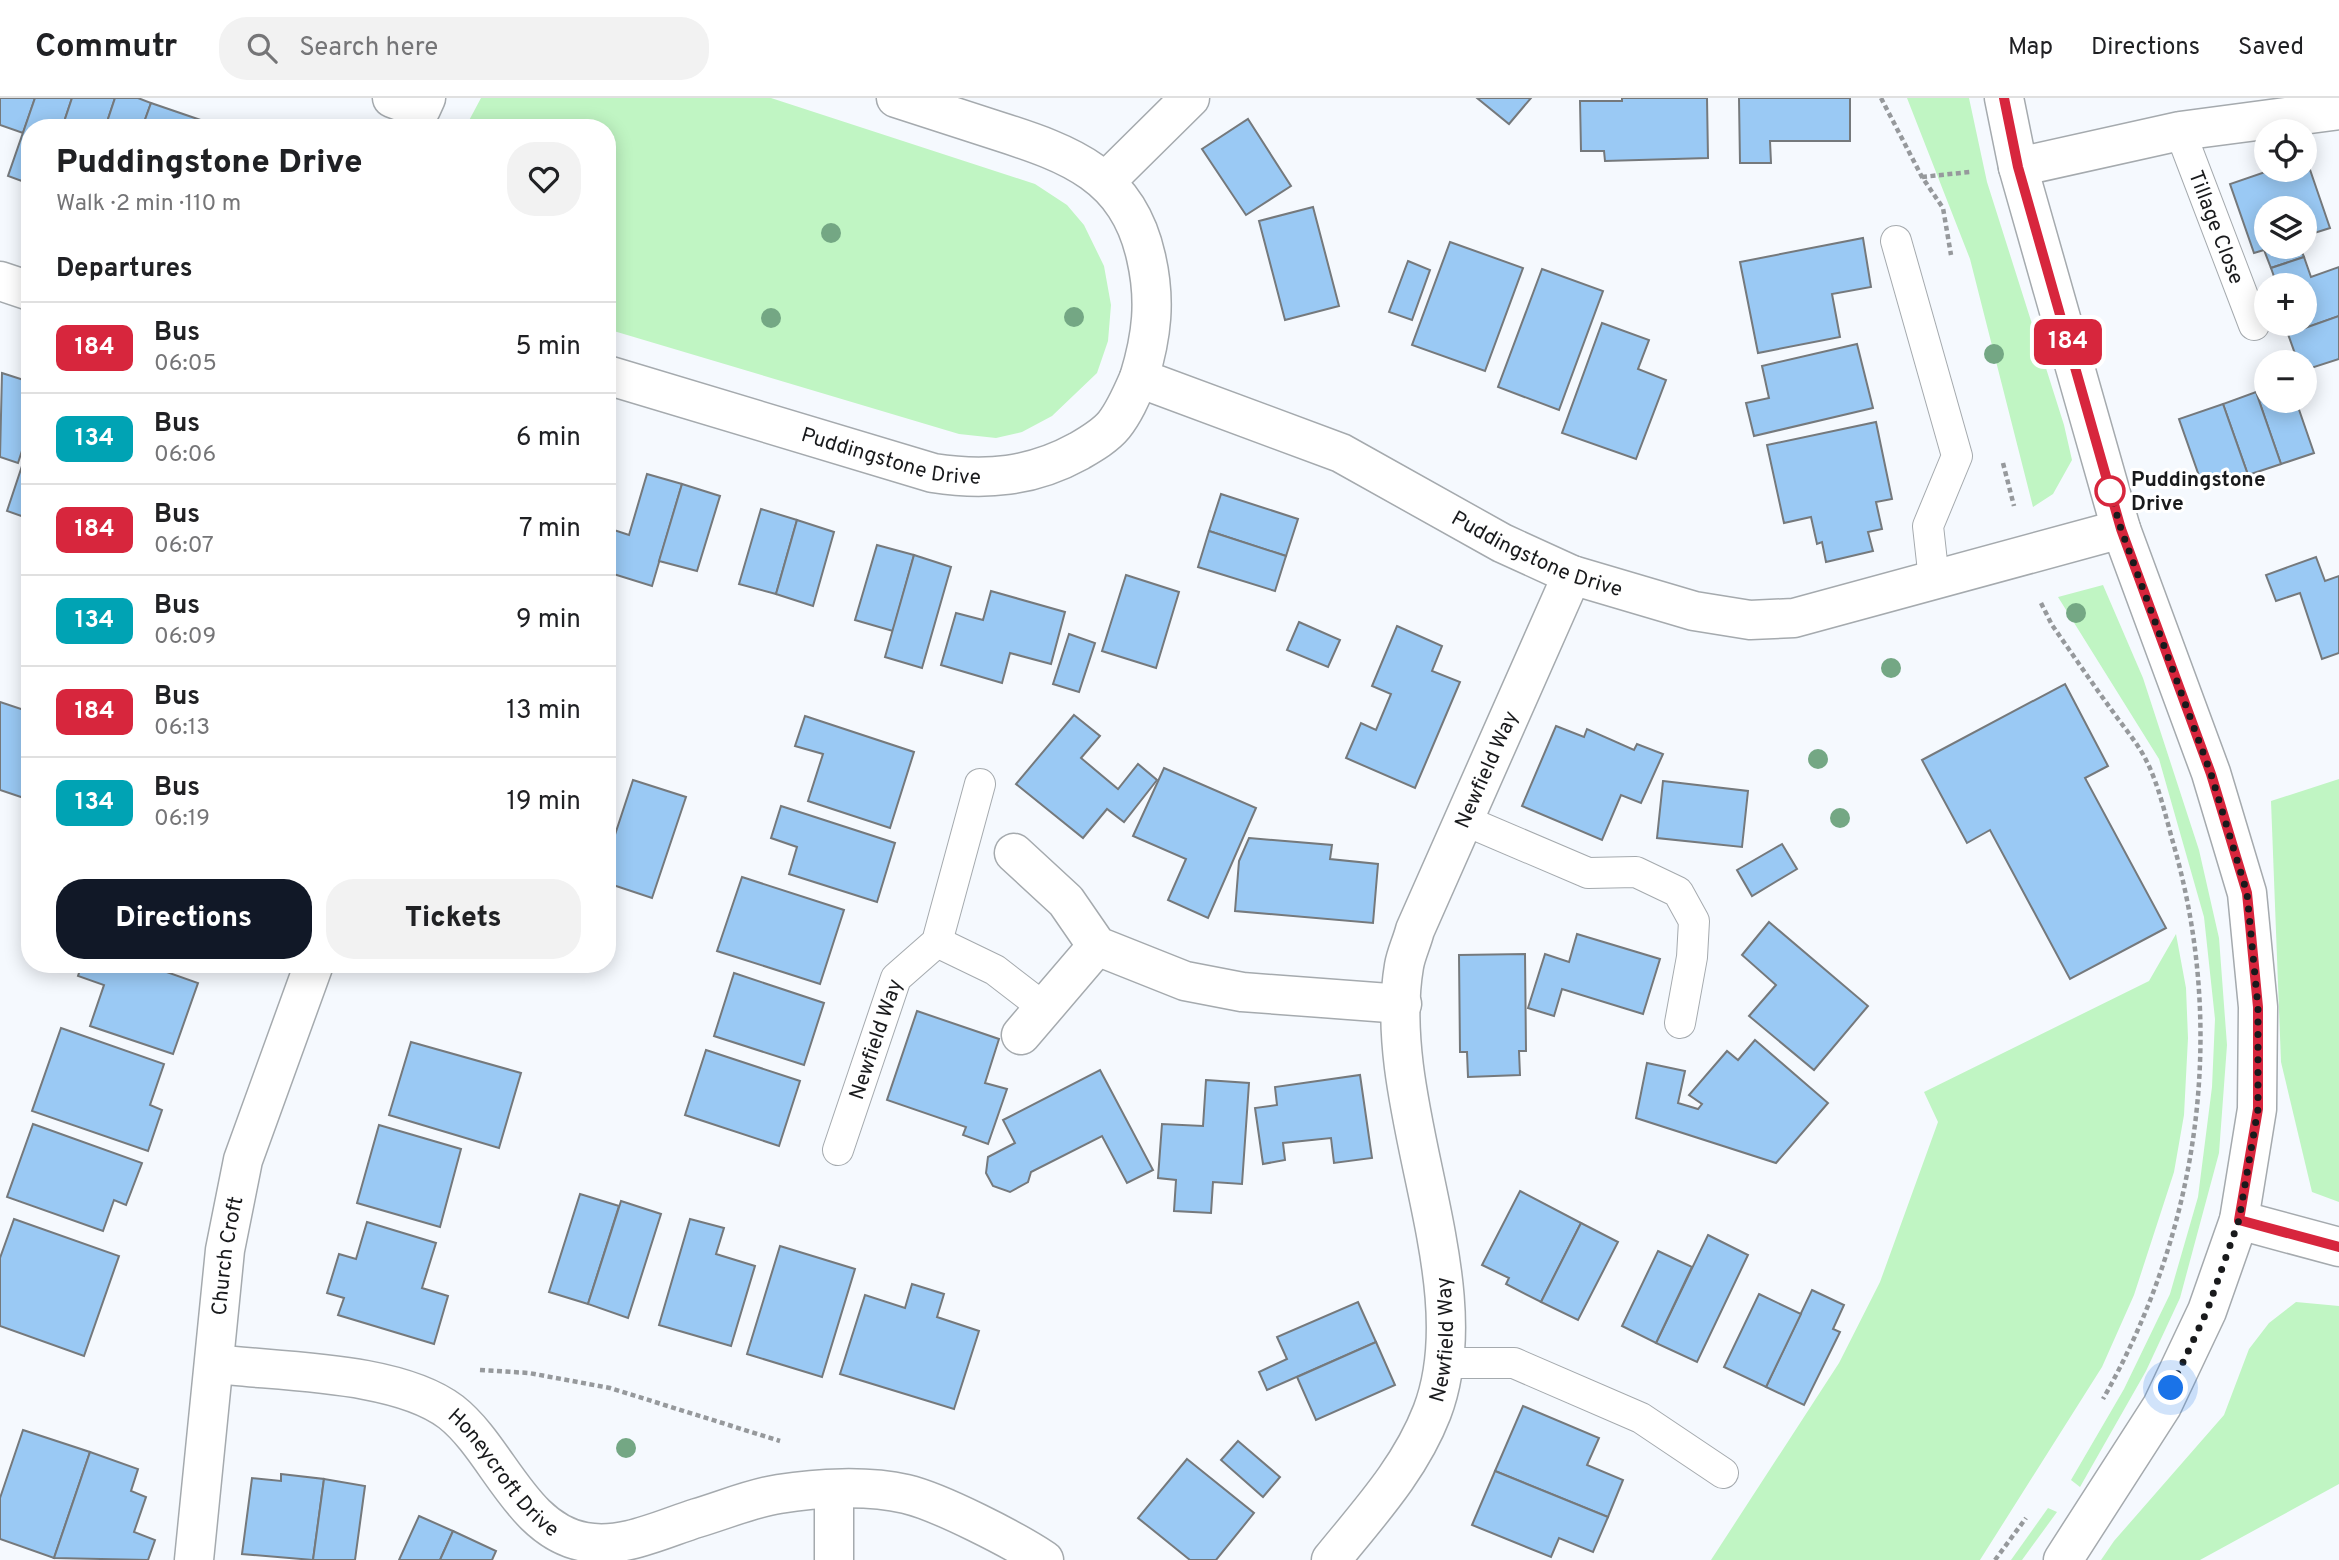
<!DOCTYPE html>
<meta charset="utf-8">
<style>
:root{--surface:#fff;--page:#f2f2f2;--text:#202124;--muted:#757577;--line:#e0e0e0;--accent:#111827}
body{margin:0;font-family:Overpass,sans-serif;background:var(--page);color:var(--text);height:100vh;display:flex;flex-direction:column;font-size:26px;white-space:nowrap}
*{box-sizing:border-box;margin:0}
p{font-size:23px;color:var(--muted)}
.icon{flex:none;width:38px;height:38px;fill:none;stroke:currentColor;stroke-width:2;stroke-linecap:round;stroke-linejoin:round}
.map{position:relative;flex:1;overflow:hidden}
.sheet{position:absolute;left:21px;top:21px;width:595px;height:854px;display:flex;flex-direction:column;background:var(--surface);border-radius:28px;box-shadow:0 4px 18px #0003}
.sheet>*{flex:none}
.badge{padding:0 14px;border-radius:10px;font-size:24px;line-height:46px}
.controls{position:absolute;left:2254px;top:21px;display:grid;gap:14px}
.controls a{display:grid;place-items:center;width:63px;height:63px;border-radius:50%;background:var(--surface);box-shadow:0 4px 18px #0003;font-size:35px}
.you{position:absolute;width:35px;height:35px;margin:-18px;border:5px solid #fff;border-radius:50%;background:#1a73e8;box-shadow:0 0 0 10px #1a73e833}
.map>.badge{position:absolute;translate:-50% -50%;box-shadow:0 0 0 4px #fff}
h2{padding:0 35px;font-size:26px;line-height:63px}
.round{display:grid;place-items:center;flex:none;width:74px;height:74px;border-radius:28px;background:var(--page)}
.summary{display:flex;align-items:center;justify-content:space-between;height:119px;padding:0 35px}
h1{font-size:33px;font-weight:800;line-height:52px}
.primary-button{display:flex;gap:14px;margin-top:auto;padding:14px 35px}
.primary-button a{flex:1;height:80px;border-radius:28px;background:var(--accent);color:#fff;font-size:28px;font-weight:800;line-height:80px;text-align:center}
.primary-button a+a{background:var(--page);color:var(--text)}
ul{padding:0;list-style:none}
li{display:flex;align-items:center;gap:21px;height:91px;padding:0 35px;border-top:2px solid var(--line)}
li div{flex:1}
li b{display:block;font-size:26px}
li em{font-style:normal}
li .badge{min-width:77px;font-weight:700;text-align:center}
header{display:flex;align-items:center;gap:42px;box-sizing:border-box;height:98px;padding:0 35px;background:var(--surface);border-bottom:2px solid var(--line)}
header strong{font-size:33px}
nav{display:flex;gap:38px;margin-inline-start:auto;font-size:24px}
.search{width:490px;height:63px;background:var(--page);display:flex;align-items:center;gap:18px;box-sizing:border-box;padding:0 24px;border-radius:28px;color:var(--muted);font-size:26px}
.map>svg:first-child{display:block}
</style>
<header>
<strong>Commutr</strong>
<div class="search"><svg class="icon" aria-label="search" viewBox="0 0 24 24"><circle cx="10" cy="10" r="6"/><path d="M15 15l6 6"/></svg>Search here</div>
<nav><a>Map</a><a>Directions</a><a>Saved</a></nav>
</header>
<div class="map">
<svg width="2339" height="1462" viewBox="0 0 2339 1462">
<rect width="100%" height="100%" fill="#f5f9fe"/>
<g fill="#c0f5c3">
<path d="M481 0H771L1035 86 1067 107 1084 127 1104 168 1111 207 1108 243 1097 275 1052 318 1022 334 996 340 959 336 607 231V30H465Z"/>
<path d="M1907 0H1969L1987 84 2064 327 2072 362 2053 396 2033 409 1970 161Z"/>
<path d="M2103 487 2143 580 2199 752 2219 840 2227 947 2219 1055 2180 1200 2146 1273 2080 1389 2071 1382 2124 1291 2170 1196 2198 1099 2212 989 2215 921 2204 819 2159 661 2058 499Z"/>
<path d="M2339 681V1104L2312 1094 2281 964 2271 703Z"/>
<path d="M2176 836 2186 890 2188 940 2184 1017 2174 1074 2134 1197 2102 1269 1980 1462H1711L1839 1265 1880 1184 1938 1024 1924 994 2149 883Z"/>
<path d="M2296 1204 2339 1208V1386L2200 1462H2101L2114 1443 2224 1317 2249 1251 2269 1225Z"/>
<path d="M2048 1410 2057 1414 2022 1462H2011Z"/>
</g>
<g fill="#9ac9f4" stroke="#75797c" stroke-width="2">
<path d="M0 0H35L23 35 0 27Z"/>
<path d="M35 0H72L62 30H30V86L8 78Z"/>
<path d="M72 0H115L105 30H62Z"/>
<path d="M115 0H138L151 5 142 30H105Z"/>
<path d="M1477 0H1531L1509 26Z"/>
<path d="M1622 0H1707L1708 60 1605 63 1604 53H1581L1580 3H1622Z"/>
<path d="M1739 0H1850V43H1770L1771 65H1740Z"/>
<path d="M151 5 224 30H142Z"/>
<path d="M1248 21 1291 88 1246 117 1202 51Z"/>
<path d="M2306 60 2330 130 2305 138V110H2266V149H2300L2304 159 2271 170 2264 152 2254 155 2230 86 2271 72H2305Z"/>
<path d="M1313 109 1339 208 1285 222 1259 123Z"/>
<path d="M1863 140 1871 189 1832 196 1840 239 1758 255 1740 164Z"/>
<path d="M1450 144 1523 170 1485 273 1412 247Z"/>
<path d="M2304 159 2311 179 2339 169V218L2288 236 2285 226H2305V187H2277L2271 170Z"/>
<path d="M1408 163 1430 172 1412 222 1389 214Z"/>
<path d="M1542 171 1603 193 1559 312 1498 289Z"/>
<path d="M2339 218V261L2305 272V264H2298L2288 236Z"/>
<path d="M1602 225 1649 242 1638 271 1666 282 1636 361 1562 335Z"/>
<path d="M1857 246 1873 310 1754 338 1746 305 1769 300 1762 268Z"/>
<path d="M2 275 30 284V328L18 365 0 359Z"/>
<path d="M2266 291V303H2296L2314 355 2281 366 2256 294Z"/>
<path d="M2256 294 2281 366 2248 377 2223 306Z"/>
<path d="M2223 306 2248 377 2204 392 2179 321Z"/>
<path d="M1876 324 1892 401 1876 404 1882 431 1868 434 1873 453 1826 464 1822 444 1817 446 1811 419 1784 425 1767 347Z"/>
<path d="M23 365 30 367V421L7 413Z"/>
<path d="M647 376 682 386 652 488 607 474V454L614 432 629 437Z"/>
<path d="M682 386 720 398 697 473 659 463Z"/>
<path d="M1221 396 1298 421 1286 458 1209 433Z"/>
<path d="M761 411 797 422 776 496 739 486Z"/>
<path d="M797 422 834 434 813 508 776 496Z"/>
<path d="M1209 433 1286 458 1275 493 1198 469Z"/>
<path d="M877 447 914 457 893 533 855 522Z"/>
<path d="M914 457 951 469 922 570 885 559Z"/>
<path d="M2316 459 2325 483 2339 478V555L2322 561 2300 495 2276 503 2266 477Z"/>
<path d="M1126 477 1179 494 1156 570 1102 553Z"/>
<path d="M991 493 1065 514 1051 566 1010 555 1002 585 941 567 956 515 983 522Z"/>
<path d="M1299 524 1340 542 1328 569 1287 552Z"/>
<path d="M1397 528 1442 548 1432 573 1460 584 1415 690 1346 660 1361 625 1376 632 1391 596 1372 588Z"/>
<path d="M1069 536 1095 545 1079 594 1053 586Z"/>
<path d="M2065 586 2108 668 2085 680 2166 830 2070 881 1990 732 1967 745 1922 662Z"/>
<path d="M0 604 30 614V702L0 692Z"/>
<path d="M1074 617 1100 638 1081 660 1118 691 1138 666 1157 682 1124 724 1107 711 1083 740 1016 686Z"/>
<path d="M805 618 914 654 890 730 808 703 823 656 795 648Z"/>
<path d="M1556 628 1584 639 1587 631 1634 652 1637 646 1663 656 1641 705 1621 697 1602 742 1522 708Z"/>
<path d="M1164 670 1256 710 1208 820 1168 802 1186 761 1133 738Z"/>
<path d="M633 682 686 699 652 800 607 785V761Z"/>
<path d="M1663 683 1748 693 1742 749 1657 740Z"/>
<path d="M781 708 895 745 877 804 789 776 797 749 771 740Z"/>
<path d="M1249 740 1332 747 1330 761 1378 766 1373 825 1235 813 1239 763Z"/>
<path d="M1782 746 1797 771 1752 798 1737 772Z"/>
<path d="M742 779 844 812 820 886 717 853Z"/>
<path d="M1769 824 1868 908 1814 972 1749 918 1776 887 1742 857Z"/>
<path d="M1577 836 1660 861 1643 916 1562 891 1554 918 1528 910 1545 856 1569 864Z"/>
<path d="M1525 856 1526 953H1519L1520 977 1468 979 1467 954H1460L1459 857Z"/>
<path d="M82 866H144L198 885 173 956 90 928 104 887 78 878Z"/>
<path d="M734 875 824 905 804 967 714 938Z"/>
<path d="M917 913 999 941 985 985 1007 991 988 1046 963 1037 966 1029 887 1002Z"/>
<path d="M61 930 164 966 150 1007 162 1012 148 1053 32 1013Z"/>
<path d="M1755 942 1828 1005 1776 1065 1636 1020 1647 965 1685 973 1678 1005 1698 1011 1702 1006 1689 997 1727 953 1738 962Z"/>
<path d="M411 944 521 975 499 1050 389 1017Z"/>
<path d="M706 952 800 983 779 1048 685 1017Z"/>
<path d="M1100 972 1153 1072 1127 1085 1102 1038 1031 1074 1028 1084 1010 1094 993 1088 986 1075 988 1059 1015 1045 1003 1022Z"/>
<path d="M1360 977 1372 1060 1334 1065 1331 1040 1283 1045 1285 1062 1263 1066 1255 1010 1277 1007 1275 989Z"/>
<path d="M1206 982 1249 985 1242 1086 1213 1084 1211 1115 1174 1113 1176 1082 1158 1080 1162 1026 1203 1028Z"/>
<path d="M33 1026 142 1065 126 1107 114 1102 103 1133 7 1099Z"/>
<path d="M379 1027 461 1051 440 1129 357 1105Z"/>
<path d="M1520 1093 1581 1125 1541 1204 1506 1186 1509 1180 1482 1167Z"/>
<path d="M580 1096 619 1108 588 1206 549 1194Z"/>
<path d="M621 1103 661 1116 628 1220 588 1206Z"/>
<path d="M14 1121 119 1158 84 1258 0 1228V1160Z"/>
<path d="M690 1121 724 1130 716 1156 755 1168 731 1248 659 1227Z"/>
<path d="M367 1124 436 1145 422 1190 448 1198 434 1246 338 1217 344 1200 327 1195 339 1156 356 1161Z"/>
<path d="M1581 1125 1618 1144 1578 1222 1541 1204Z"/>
<path d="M1708 1137 1748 1157 1697 1264 1656 1245Z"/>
<path d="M780 1148 855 1171 822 1279 747 1256Z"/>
<path d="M1658 1153 1692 1169 1656 1245 1622 1228Z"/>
<path d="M912 1186 944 1196 937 1219 979 1233 954 1311 840 1276 865 1197 905 1210Z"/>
<path d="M1812 1192 1844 1207 1833 1231 1840 1234 1804 1307 1766 1289Z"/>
<path d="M1759 1196 1801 1216 1766 1289 1724 1269Z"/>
<path d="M1358 1204 1376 1244 1267 1292 1259 1274 1287 1261 1277 1239Z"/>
<path d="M1376 1244 1395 1287 1316 1322 1297 1279Z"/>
<path d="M1523 1308 1599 1340 1587 1367 1623 1382 1608 1419 1495 1373Z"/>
<path d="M23 1332 90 1354 54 1460 0 1441V1400Z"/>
<path d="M1238 1343 1280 1379 1263 1399 1221 1362Z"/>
<path d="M90 1354 138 1371 131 1393 146 1399 134 1434 155 1442 148 1462 54 1460Z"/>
<path d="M1187 1361 1254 1415 1216 1462H1190L1138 1420Z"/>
<path d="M1495 1373 1608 1419 1593 1454 1559 1440 1551 1459 1472 1427Z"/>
<path d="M281 1376 324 1381 313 1462 242 1456 252 1380 281 1383Z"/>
<path d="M324 1381 365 1388 355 1462H313Z"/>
<path d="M419 1418 453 1433 440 1462H399Z"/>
<path d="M453 1433 496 1453 492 1462H440Z"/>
</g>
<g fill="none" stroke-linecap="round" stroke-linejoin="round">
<defs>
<g id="service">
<path id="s1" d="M2180 33 2254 227"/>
<path d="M1896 143 1957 358 1928 428 1934 482"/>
<path d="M1466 723 1588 775 1636 774 1678 794 1694 823 1692 859 1680 925"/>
<path d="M937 844 995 872 1043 909"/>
<path id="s2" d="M838 1052 896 880 937 844 980 686"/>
<path d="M1443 1265H1514L1641 1320 1723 1375"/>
</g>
<g id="minor">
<path d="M392 0 421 11 426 0"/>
<path id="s3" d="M896 0C930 11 964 22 998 33 1070 56 1128 77 1146 159 1156 202 1152 238 1139 280L1341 355 1502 445 1572 477 1694 513 1750 522 1794 520 2121 431"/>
<path d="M2018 69 2180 33 2339 12"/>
<path d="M1106 83 1190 0"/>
<path d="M0 183 30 193"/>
<path id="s4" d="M607 277 933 375C986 383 1032 379 1079 353 1091 346 1105 338 1114 327 1125 313 1132 296 1139 280"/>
<path d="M1014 755 1066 803 1097 848 1185 883 1242 894 1402 906"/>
<path d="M1021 937 1097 848"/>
<path id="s5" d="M215 1266C282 1274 397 1273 451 1314 498 1351 521 1433 585 1444 623 1451 662 1431 697 1420 724 1412 752 1400 779 1396 817 1390 867 1387 906 1396 940 1404 1014 1442 1044 1462"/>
<path id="s6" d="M194 1462 225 1152 243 1062 314 866"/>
<path d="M834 1462V1393"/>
<path id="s7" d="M1331 1462C1369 1415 1410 1371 1432 1314 1482 1183 1380 1009 1404 868 1406 856 1412 844 1415 832L1572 477"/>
</g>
<g id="tertiary">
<path d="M2004 0 2018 69 2121 431 2211 675 2247 795 2258 909 2257 1011 2239 1122 2207 1213 2162 1308 2063 1462"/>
<path d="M2239 1122 2339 1149"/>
</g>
</defs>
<use href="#service" stroke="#a5aaae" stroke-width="32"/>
<use href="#minor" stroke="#a5aaae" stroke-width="41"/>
<use href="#tertiary" stroke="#a5aaae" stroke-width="41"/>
<g stroke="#96999c" stroke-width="4.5" stroke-dasharray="5 3.5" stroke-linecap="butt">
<path d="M1881 0 1922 79 1943 110 1951 157"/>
<path d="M1922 79 1970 74"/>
<path d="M2003 365 2014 408"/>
<path d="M2041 505 2052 527C2073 557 2094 588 2116 618 2126 632 2138 646 2146 662 2159 687 2166 720 2174 748 2227 935 2199 1132 2103 1301"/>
<path d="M480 1272 529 1275 610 1290 780 1343"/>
<path d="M1995 1462 2026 1420"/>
</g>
<use href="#service" stroke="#fff" stroke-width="30"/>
<use href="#minor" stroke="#fff" stroke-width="38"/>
<use href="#tertiary" stroke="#fff" stroke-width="38"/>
</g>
<g fill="#74a784">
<circle cx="831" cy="135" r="10"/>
<circle cx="1074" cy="219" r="10"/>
<circle cx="771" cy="220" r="10"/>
<circle cx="1994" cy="256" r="10"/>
<circle cx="2076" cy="515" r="10"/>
<circle cx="1891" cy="570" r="10"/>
<circle cx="1818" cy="661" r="10"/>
<circle cx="1840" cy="720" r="10"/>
<circle cx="626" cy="1350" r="10"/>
</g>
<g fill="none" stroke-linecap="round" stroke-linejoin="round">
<defs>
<path id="line" d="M2004 0 2018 69 2121 431 2211 676 2247 795 2258 909V1011L2239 1122 2339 1149"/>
</defs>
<use href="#line" stroke="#fff" stroke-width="16"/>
<use href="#line" stroke="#d7263d" stroke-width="10"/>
<path stroke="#191a1c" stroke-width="7" stroke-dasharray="0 12.6" d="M2110 393 2121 431 2211 676 2247 795 2258 909V1011L2239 1122 2207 1213 2171 1290"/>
</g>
<circle fill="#fff" stroke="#d7263d" stroke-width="3.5" cx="2110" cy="393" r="14"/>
<g text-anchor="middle" stroke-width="6" stroke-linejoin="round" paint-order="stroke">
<g font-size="21" fill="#191a1c" stroke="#fff">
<text dy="7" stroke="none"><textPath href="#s1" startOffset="103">Tillage Close</textPath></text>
<text dy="7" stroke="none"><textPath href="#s4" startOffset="296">Puddingstone Drive</textPath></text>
<text dy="7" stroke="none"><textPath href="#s3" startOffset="873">Puddingstone Drive</textPath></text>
<text dy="7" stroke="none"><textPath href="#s7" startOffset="845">Newfield Way</textPath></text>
<text dy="7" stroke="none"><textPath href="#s2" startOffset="117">Newfield Way</textPath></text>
<text dy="7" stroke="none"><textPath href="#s6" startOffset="306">Church Croft</textPath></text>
<text dy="7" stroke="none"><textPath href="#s7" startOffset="254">Newfield Way</textPath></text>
<text dy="7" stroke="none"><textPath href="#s5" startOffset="324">Honeycroft Drive</textPath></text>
</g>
<g font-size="21" font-weight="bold" fill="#191a1c" stroke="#fff" text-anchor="start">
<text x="2131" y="388">Puddingstone<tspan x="2131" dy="24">Drive</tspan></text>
</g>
</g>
</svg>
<div class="controls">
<a><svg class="icon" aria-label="locate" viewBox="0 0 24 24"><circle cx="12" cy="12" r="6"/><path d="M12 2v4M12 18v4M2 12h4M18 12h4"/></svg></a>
<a><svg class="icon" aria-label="layers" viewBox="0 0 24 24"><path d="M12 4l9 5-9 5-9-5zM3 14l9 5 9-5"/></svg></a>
<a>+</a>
<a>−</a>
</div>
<div class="you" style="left:2171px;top:1290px"></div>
<b class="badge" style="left:2068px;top:244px;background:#d7263d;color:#fff">184</b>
<section class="sheet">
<div class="summary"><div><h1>Puddingstone Drive</h1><p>Walk · 2 min · 110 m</p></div><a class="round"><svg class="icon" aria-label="heart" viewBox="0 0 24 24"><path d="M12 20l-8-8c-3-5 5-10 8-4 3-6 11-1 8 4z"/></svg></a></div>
<h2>Departures</h2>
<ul>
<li><span class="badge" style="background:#d7263d;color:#fff">184</span><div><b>Bus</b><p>06:05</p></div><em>5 min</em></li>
<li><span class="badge" style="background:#00a3b4;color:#fff">134</span><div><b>Bus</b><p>06:06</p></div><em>6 min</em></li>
<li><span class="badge" style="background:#d7263d;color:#fff">184</span><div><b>Bus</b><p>06:07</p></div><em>7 min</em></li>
<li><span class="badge" style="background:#00a3b4;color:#fff">134</span><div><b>Bus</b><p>06:09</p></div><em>9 min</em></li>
<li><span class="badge" style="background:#d7263d;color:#fff">184</span><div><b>Bus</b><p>06:13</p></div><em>13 min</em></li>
<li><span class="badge" style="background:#00a3b4;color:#fff">134</span><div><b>Bus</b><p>06:19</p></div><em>19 min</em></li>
</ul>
<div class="primary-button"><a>Directions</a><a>Tickets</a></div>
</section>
</div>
